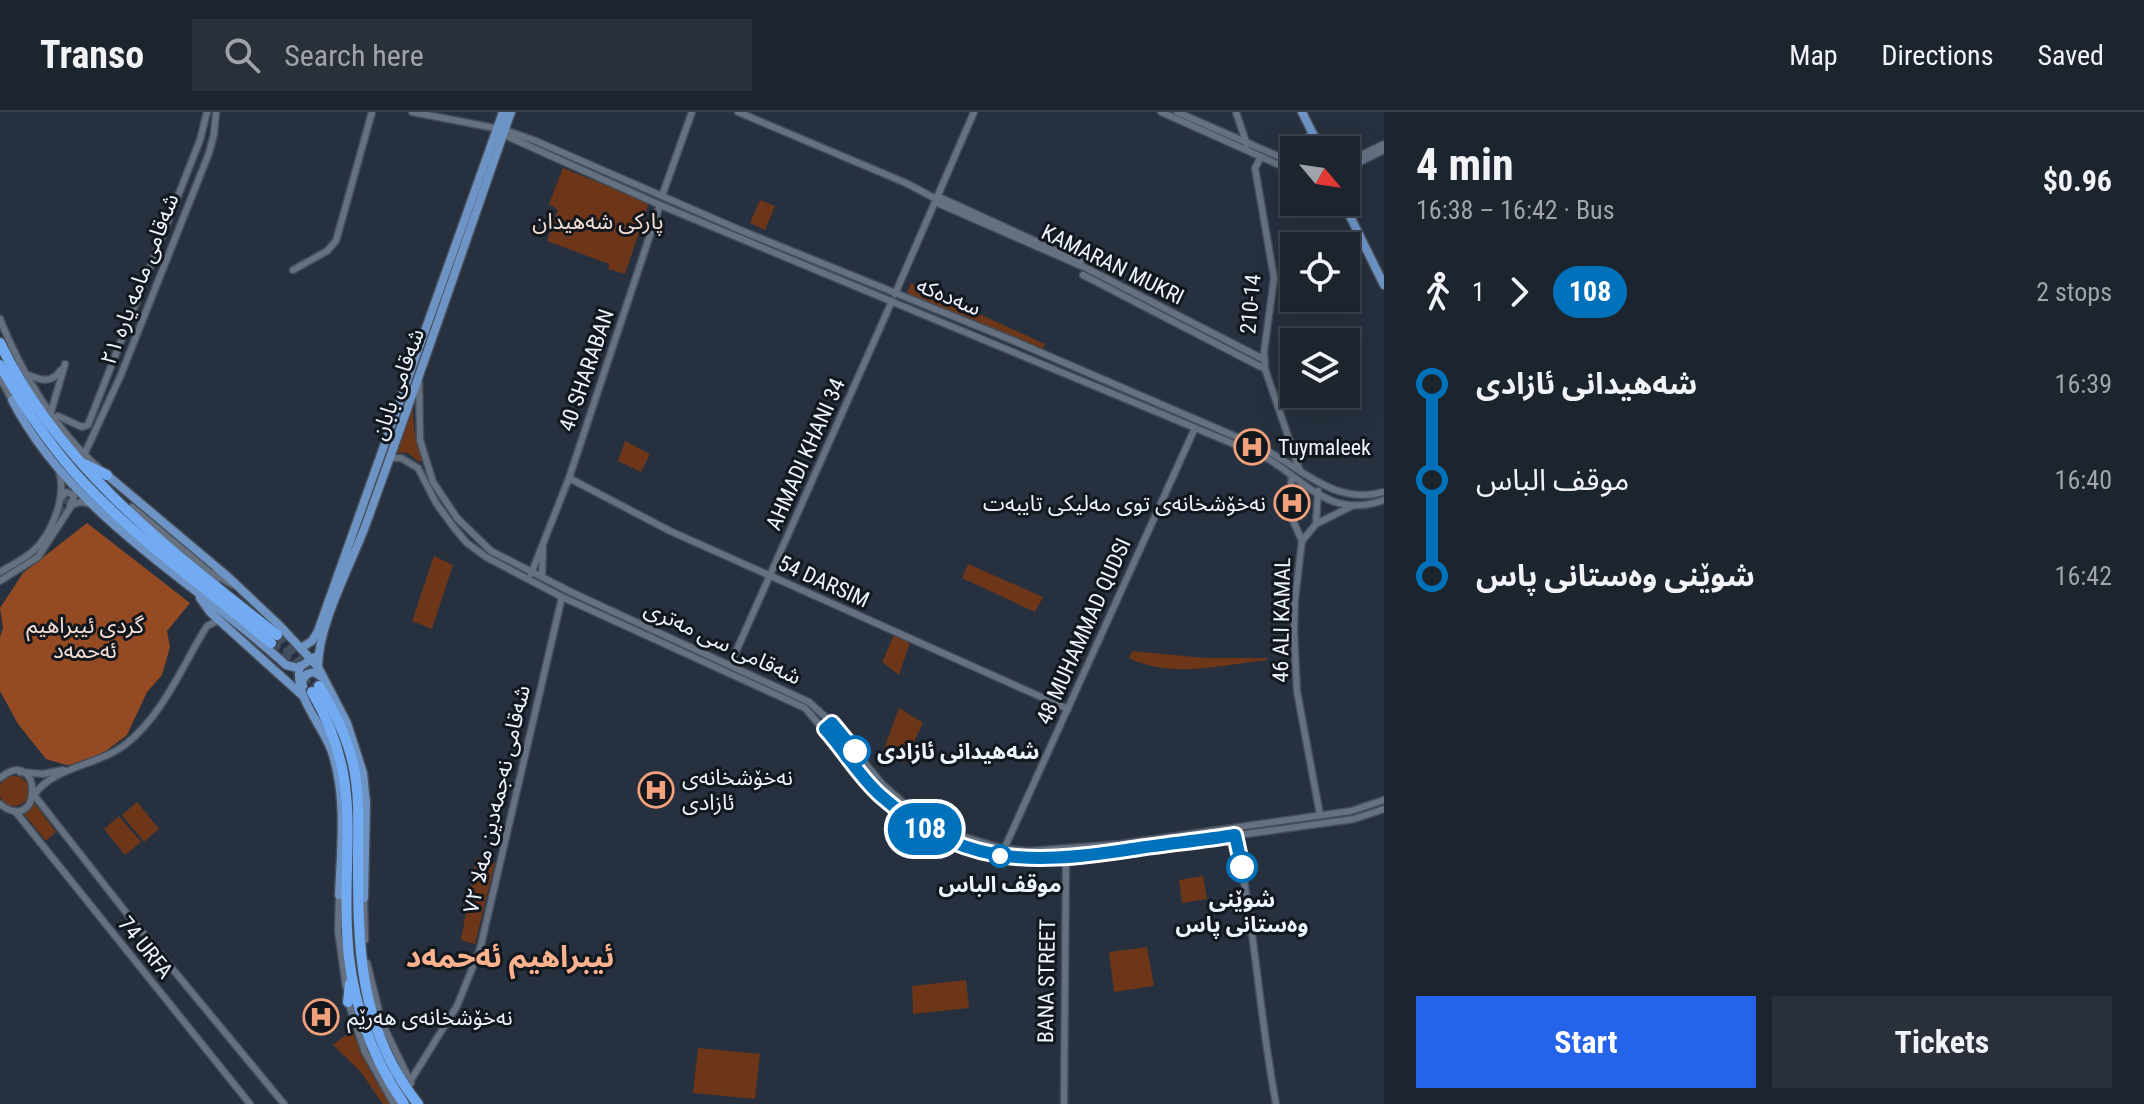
<!DOCTYPE html>
<meta charset="utf-8">
<style>
:root{--surface:#1c242e;--page:#29303a;--text:#f1f3f6;--muted:#a0a4aa;--line:#3a414a;--accent:#2563eb}
body{margin:0;font-family:"Roboto Condensed","Noto Sans Arabic",sans-serif;background:var(--page);color:var(--text);height:100vh;display:flex;flex-direction:column;font-size:30px;white-space:nowrap}
*{box-sizing:border-box;margin:0}
p{font-size:26px;color:var(--muted)}
.icon{flex:none;width:44px;height:44px;fill:none;stroke:currentColor;stroke-width:2;stroke-linecap:round;stroke-linejoin:round}
.map{position:relative;flex:1;overflow:hidden}
.details{display:flex;flex-direction:column;background:var(--surface);width:760px}
.details>*{flex:none}
.badge{padding:0 16px;border-radius:26px;font-size:28px;line-height:52px}
.needle{width:52px;rotate:119deg}
.buttons{position:absolute;left:1280px;top:24px;display:grid;gap:16px}
.buttons a{display:grid;place-items:center;width:80px;height:80px;border-radius:0px;background:var(--surface);box-shadow:0 8px 32px #0002,0 0 0 2px var(--line);font-size:40px}
.map>.badge{position:absolute;translate:-50% -50%;box-shadow:0 0 0 4px #fff}
.legs{display:flex;align-items:center;gap:12px;height:88px;padding:0 32px;font-size:26px}
.legs p{margin-inline-start:auto}
.headline{display:flex;align-items:center;justify-content:space-between;height:136px;padding:0 32px}
h1{font-size:44px;font-weight:700;line-height:60px}
.primary-button{display:flex;gap:16px;margin-top:auto;padding:16px 32px}
.primary-button a{flex:1;height:92px;border-radius:0px;background:var(--accent);color:#fff;font-size:32px;font-weight:700;line-height:92px;text-align:center}
.primary-button a+a{background:var(--page);color:var(--text)}
ul{padding:0 32px;list-style:none}
li{display:flex;align-items:center;gap:28px;height:96px;font-size:30px}
li i{display:grid;place-items:center;width:12px;height:100%;margin:0 10px;background:currentColor}
li i::after{content:'';width:20px;height:20px;margin:-10px;border:6px solid;border-radius:50%;background:var(--surface)}
li p{margin-inline-start:auto}
li:first-child i{background:linear-gradient(#0000 50%,currentColor 0)}
li:last-child i{background:linear-gradient(currentColor 50%,#0000 0)}
header{display:flex;align-items:center;gap:48px;box-sizing:border-box;height:112px;padding:0 40px;background:var(--surface);border-bottom:2px solid var(--line)}
header strong{font-size:38px}
nav{display:flex;gap:44px;margin-inline-start:auto;font-size:28px}
.search{width:560px;height:72px;background:var(--page);display:flex;align-items:center;gap:20px;box-sizing:border-box;padding:0 28px;border-radius:0px;color:var(--muted);font-size:30px}
main{display:flex;flex:1;min-height:0}
.map>svg:first-child{display:block}
</style>
<header>
<strong>Transo</strong>
<div class="search"><svg class="icon" aria-label="search" viewBox="0 0 24 24"><circle cx="10" cy="10" r="6"/><path d="M15 15l6 6"/></svg>Search here</div>
<nav><a>Map</a><a>Directions</a><a>Saved</a></nav>
</header>
<main>
<div class="map">
<svg width="1384" height="992" viewBox="0 0 1384 992">
<rect width="100%" height="100%" fill="#26303e"/>
<g fill="#6d3619">
<path d="M563 56 649 91 625 162 608 157 609 152 547 129 558 98 549 92Z"/>
<path d="M760 88 775 94 765 118 750 111Z"/>
<path d="M911 171 1045 232 1042 238 907 181Z"/>
<path d="M412 283 414 317 422 349 419 350 408 341 391 340Z"/>
<path d="M625 329 650 342 641 360 618 349Z"/>
<path d="M434 444 453 453 432 517 412 509Z"/>
<path d="M968 452 1043 485 1035 500 962 466Z"/>
<path d="M894 523 910 530 899 563 882 550Z"/>
<path d="M1132 539 1205 546H1267V548C1222 553 1171 567 1129 546Z"/>
<path d="M899 596 923 611 904 651 883 640Z"/>
<circle cx="14" cy="679" r="15"/>
<path d="M137 690 159 717 144 730 122 703Z"/>
<path d="M35 692 56 720 46 729 24 702Z"/>
<path d="M119 704 141 730 125 743 104 717Z"/>
<path d="M476 746 495 751 475 832 461 828Z"/>
<path d="M1203 764 1207 787 1182 791 1179 768Z"/>
<path d="M1147 835 1154 874 1114 880 1109 840Z"/>
<path d="M966 868 969 896 913 902 912 874Z"/>
<path d="M352 918 371 961 390 992H383L360 959 333 933Z"/>
<path d="M698 936 760 942 755 987 693 981Z"/>
</g>
<path fill="#944a22" d="M87 411 190 491 167 519 170 535 162 563 147 580 127 623 106 639 78 652 66 653 46 647 18 612 0 579V525L3 516 0 496 23 461Z"/>
<g fill="none" stroke-linecap="round" stroke-linejoin="round">
<path stroke="#444d5b" stroke-width="6" stroke-dasharray="6 3" stroke-linecap="butt" d="M61 400 68 386 77 380"/>
<g stroke="#444d5b" stroke-width="10" stroke-dasharray="10 5" stroke-linecap="butt">
<path d="M277 523 319 574"/>
<path d="M271 531 297 558 312 580"/>
</g>
<defs>
<g id="secondary">
<path d="M412 0 505 18 536 29 740 118 1014 229 1260 335C1301 355 1333 394 1384 380"/>
<path d="M738 0 906 71 936 87"/>
<path d="M1161 0 1293 59"/>
<path d="M1177 0 1287 48"/>
<path d="M1236 0 1247 33"/>
<path d="M500 21 660 93 1265 345C1305 368 1330 408 1384 388"/>
<path d="M1261 45 1255 56 1274 166 1264 240 1265 257 1300 359"/>
<path d="M1355 46 1384 32"/>
<path d="M1356 52 1384 38"/>
<path d="M662 84 692 0"/>
<path d="M937 84 1081 150"/>
<path d="M935 90 1086 156 1265 248"/>
<path d="M293 158 327 139 336 129 372 0"/>
<path d="M1083 163 1265 257"/>
<path d="M895 182 974 0"/>
<path d="M0 207C21 260 55 318 99 356"/>
<path d="M29 263C42 269 52 271 61 258"/>
<path d="M0 266 12 288"/>
<path d="M419 270 420 328 433 370 457 406 491 439 571 480 809 590 832 611 883 673 913 699 948 720 1004 737 1029 739 1120 732 1351 699 1384 688"/>
<path d="M51 300 65 252"/>
<path d="M58 304 82 315 88 313 200 28 207 0"/>
<path d="M84 343 120 265 209 41 214 22 216 0"/>
<path d="M389 346H401L418 356 436 391 455 417 467 431 486 445 562 485 805 596 877 680 927 718 956 733 1013 746 1066 747 1354 707 1384 697"/>
<path d="M1292 364 1288 397 1302 429"/>
<path d="M569 366 670 419 1068 597"/>
<path d="M1318 379 1316 412 1302 429 1295 487 1294 520 1297 579 1320 703"/>
<path d="M62 385 66 380 72 382 74 385 70 393"/>
<path d="M132 395 211 461 218 473"/>
<path d="M1316 412 1352 394"/>
<path d="M0 460C11 454 22 448 32 440 52 423 67 384 59 359"/>
<path d="M212 461 233 473"/>
<path d="M531 462 569 366 660 93"/>
<path d="M542 465 543 435"/>
<path d="M0 469 38 445 72 393 80 390 93 392"/>
<path d="M219 508 207 514C182 554 163 603 126 632 98 654 54 654 34 683L128 803 284 992"/>
<path d="M730 553 892 189"/>
<path d="M20 660 43 662 63 658"/>
<path d="M0 666C43 631 43 726 0 692"/>
<path d="M15 699 250 992"/>
<path d="M1235 723C1255 812 1259 903 1276 992"/>
<path d="M1004 737 1195 316"/>
<path d="M339 783 338 819 346 875"/>
<path d="M364 786 365 828"/>
<path d="M367 851 382 911 411 971"/>
<path d="M348 890 365 940 394 992"/>
<path d="M406 976 457 894 480 837 562 485"/>
<path d="M1064 992 1066 747"/>
</g>
<g id="primary">
<path d="M1302 0 1321 38"/>
<path d="M1306 38 1309 25"/>
<path d="M1283 47H1294"/>
<path d="M1346 48 1356 45"/>
<path d="M1292 58 1294 59"/>
<path d="M1346 62 1359 50"/>
<path d="M1343 90 1384 173"/>
<path d="M12 288C71 403 193 468 286 553L298 556 315 545"/>
<path d="M107 363 227 464 280 514 318 555 347 611 363 661 366 692 364 786"/>
<path d="M200 486 210 500 303 584"/>
<path d="M301 536 312 529 318 519 503 0"/>
<path d="M300 554C293 584 323 613 332 640 347 686 341 736 339 783"/>
<path d="M318 555C318 512 351 453 366 412 416 275 463 137 511 0"/>
<path d="M303 574 302 569 307 562 314 560 322 565"/>
</g>
<g id="highway">
<path d="M0 231C60 357 171 439 277 523"/>
<path d="M0 253C24 295 51 336 85 372 141 431 209 478 271 531"/>
<path d="M84 352 107 363"/>
<path d="M319 574C333 598 347 624 353 652 360 682 358 713 358 743 358 835 358 916 418 992"/>
<path d="M312 580C363 667 343 726 347 819 349 880 369 942 404 992"/>
<path d="M348 890 350 872"/>
</g>
</defs>
<use href="#secondary" stroke="#444d58" stroke-width="9"/>
<use href="#primary" stroke="#444d58" stroke-width="11"/>
<use href="#highway" stroke="#444d58" stroke-width="13"/>
<use href="#secondary" stroke="#657181" stroke-width="6"/>
<use href="#primary" stroke="#6d94c5" stroke-width="8"/>
<use href="#highway" stroke="#73abf3" stroke-width="10"/>
</g>
<g fill="none" stroke-linecap="round" stroke-linejoin="round">
<defs>
<path id="line-1" d="M855 639 832 611 825 617C844 638 859 664 880 683 959 753 1027 753 1126 738 1162 732 1199 729 1235 723L1242 755"/>
</defs>
<use href="#line-1" stroke="#fff" stroke-width="18"/>
<use href="#line-1" stroke="#0072bc" stroke-width="12"/>
</g>
<defs>
<symbol id="hospital-ring" viewBox="-11 -11 22 22"><circle r="9.5" fill="#13181e" stroke="#f1a17b" stroke-width="1.5"/><path d="M-5-5h3v3.5h4V-5h3V5h-3V1.5h-4V5h-3Z" fill="#f1a17b"/></symbol>
</defs>
<g fill-rule="evenodd">
<use href="#hospital-ring" x="1232" y="315" width="40" height="40"/>
<use href="#hospital-ring" x="1272" y="371" width="40" height="40"/>
<use href="#hospital-ring" x="636" y="658" width="40" height="40"/>
<use href="#hospital-ring" x="301" y="885" width="40" height="40"/>
</g>
<g fill="#fff" stroke="#0072bc" stroke-width="4">
<circle cx="855" cy="639" r="14"/>
<circle cx="1000" cy="744" r="10"/>
<circle cx="1242" cy="755" r="14"/>
</g>
<g text-anchor="middle" stroke-width="6" stroke-linejoin="round" paint-order="stroke">
<g font-size="22" fill="#f5dfd5" stroke="#13181e">
<text x="598" y="117">پارکی شەهیدان</text>
<text x="85" y="521">گردی ئیبراھیم<tspan x="85" dy="25">ئەحمەد</tspan></text>
</g>
<g font-size="22" fill="#edf4fd" stroke="#13181e">
<text transform="translate(1113 152) rotate(26)" y="8">KAMARAN MUKRI</text>
<text transform="translate(139 167) rotate(-69)" y="8">شەقامی مامە یارە ٢١</text>
<text transform="translate(949 184) rotate(22)" y="8">سەدەکە</text>
<text transform="translate(1250 192) rotate(-85)" y="8">210-14</text>
<text transform="translate(586 258) rotate(-71)" y="8">40 SHARABAN</text>
<text transform="translate(397 272) rotate(-70)" y="8">شەقامی بابان</text>
<text transform="translate(805 342) rotate(-66)" y="8">AHMADI KHANI 34</text>
<text transform="translate(824 469) rotate(24)" y="8">54 DARSIM</text>
<text transform="translate(1281 508) rotate(-89)" y="8">46 ALI KAMAL</text>
<text transform="translate(1083 519) rotate(-66)" y="8">48 MUHAMMAD QUDSI</text>
<text transform="translate(723 530) rotate(25)" y="8">شەقامی سی مەتری</text>
<text transform="translate(496 687) rotate(-77)" y="8">شەقامی نەجمەدین مەلا ٧٢</text>
<text transform="translate(146 835) rotate(51)" y="8">74 URFA</text>
<text transform="translate(1046 869) rotate(-89)" y="8">BANA STREET</text>
</g>
<g font-size="22" fill="#edf4fd" stroke="#13181e" text-anchor="start">
<text x="1278" y="343">Tuymaleek</text>
<text x="1266" y="399" text-anchor="end">نەخۆشخانەی توی مەلیكی تایبەت</text>
<text x="682" y="673">نەخۆشخانەی<tspan x="682" dy="25">ئازادی</tspan></text>
<text x="347" y="913">نەخۆشخانەی هەرێم</text>
</g>
<g font-size="22" font-weight="bold" fill="#edf4fd" stroke="#13181e">
<text x="877" y="647" text-anchor="start">شەهیدانی ئازادی</text>
<text x="1000" y="780">موقف الباس</text>
<text x="1242" y="795">شوێنی<tspan x="1242" dy="25">وەستانی پاس</tspan></text>
</g>
<g font-size="30" font-weight="bold" fill="#fdb28f" stroke="#13181e">
<text x="510" y="855">ئیبراهیم ئەحمەد</text>
</g>
</g>
</svg>
<div class="buttons">
<a><svg class="needle" viewBox="-14 -14 28 28"><path d="M0-13l5 13h-10z" fill="#e53935"/><path d="M0 13l5-13h-10z" fill="#a0a4aa"/></svg></a>
<a><svg class="icon" aria-label="locate" viewBox="0 0 24 24"><circle cx="12" cy="12" r="6"/><path d="M12 2v4M12 18v4M2 12h4M18 12h4"/></svg></a>
<a><svg class="icon" aria-label="layers" viewBox="0 0 24 24"><path d="M12 4l9 5-9 5-9-5zM3 14l9 5 9-5"/></svg></a>
</div>
<b class="badge" style="left:925px;top:717px;background:#0072bc;color:#fff">108</b>
</div>
<section class="details">
<div class="headline"><div><h1>4 min</h1><p>16:38 – 16:42 · Bus</p></div><b>$0.96</b></div>
<div class="legs"><svg class="icon" aria-label="walk" viewBox="0 0 24 24"><circle cx="13" cy="4" r="2"/><path d="M13 8l-2 6 4 7M11 14l-3 7M7 12l3-4h3l4 4"/></svg>1<svg class="icon" aria-label="forward" viewBox="0 0 24 24"><path d="M9 5l7 7-7 7"/></svg><b class="badge" style="background:#0072bc;color:#fff">108</b><p>2 stops</p></div>
<ul>
<li><i style="color:#0072bc"></i><b>شەهیدانی ئازادی</b><p>16:39</p></li>
<li><i style="color:#0072bc"></i><span>موقف الباس</span><p>16:40</p></li>
<li><i style="color:#0072bc"></i><b>شوێنی وەستانی پاس</b><p>16:42</p></li>
</ul>
<div class="primary-button"><a>Start</a><a>Tickets</a></div>
</section>
</main>
